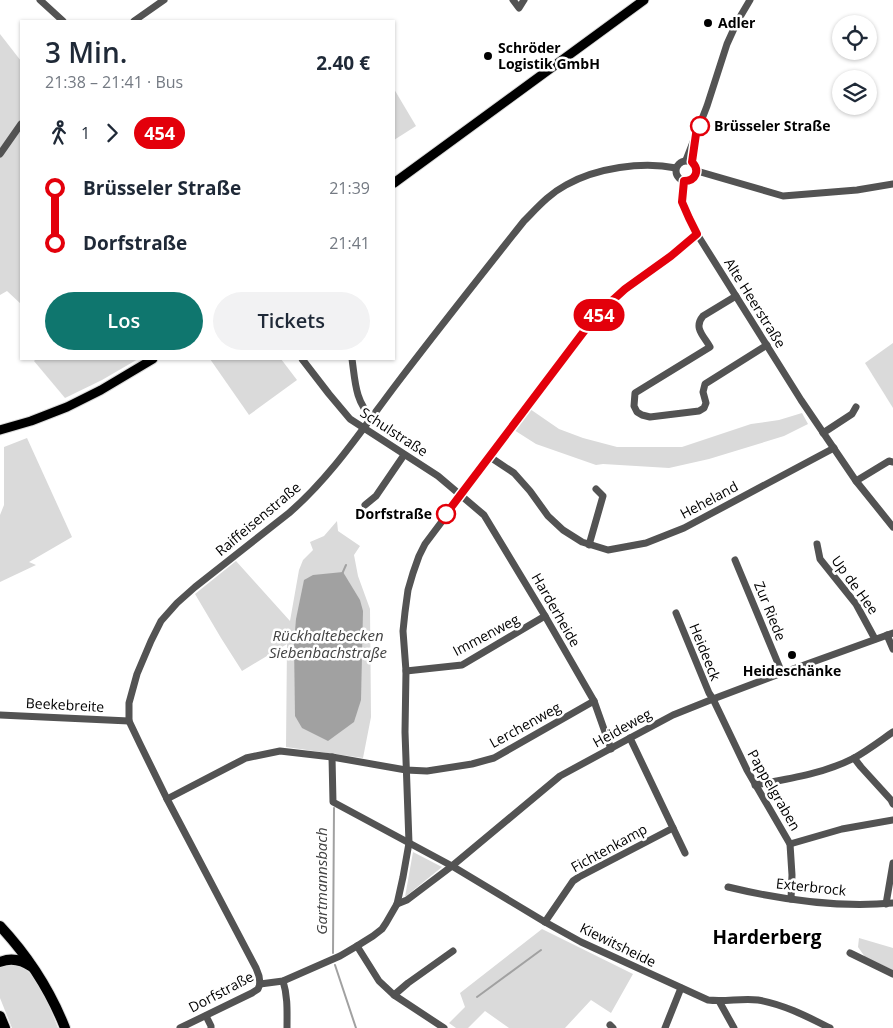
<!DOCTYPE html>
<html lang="de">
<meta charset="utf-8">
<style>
:root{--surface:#fff;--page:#f2f2f3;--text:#1f2937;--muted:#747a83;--accent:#0f766e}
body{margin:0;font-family:"Open Sans",sans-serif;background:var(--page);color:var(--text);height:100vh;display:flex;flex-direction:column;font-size:19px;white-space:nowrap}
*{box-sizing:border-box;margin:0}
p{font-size:16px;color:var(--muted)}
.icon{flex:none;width:28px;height:28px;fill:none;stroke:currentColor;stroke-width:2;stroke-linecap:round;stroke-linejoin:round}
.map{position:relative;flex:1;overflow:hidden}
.side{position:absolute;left:20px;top:20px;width:375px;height:340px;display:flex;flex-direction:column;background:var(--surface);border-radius:0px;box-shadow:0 1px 4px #0004}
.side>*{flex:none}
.badge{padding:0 10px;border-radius:16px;font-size:18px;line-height:32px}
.tools{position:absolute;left:832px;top:15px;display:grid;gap:10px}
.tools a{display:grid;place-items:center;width:45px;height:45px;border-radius:50%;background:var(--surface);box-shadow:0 1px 4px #0004;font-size:25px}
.map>.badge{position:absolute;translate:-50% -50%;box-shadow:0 0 0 2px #fff}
.legs{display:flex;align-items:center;gap:8px;height:55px;padding:0 25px;font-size:16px}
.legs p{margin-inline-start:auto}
.head{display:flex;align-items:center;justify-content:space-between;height:85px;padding:0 25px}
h1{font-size:28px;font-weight:600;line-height:38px}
.cta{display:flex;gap:10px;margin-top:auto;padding:10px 25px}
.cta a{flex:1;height:58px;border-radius:30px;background:var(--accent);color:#fff;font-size:20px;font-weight:600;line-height:58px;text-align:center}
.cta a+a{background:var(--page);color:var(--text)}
ul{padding:0 25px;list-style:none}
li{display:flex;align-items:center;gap:18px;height:55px;font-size:19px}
li i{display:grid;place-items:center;width:8px;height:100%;margin:0 6px;background:currentColor}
li i::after{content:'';width:12px;height:12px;margin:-6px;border:4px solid;border-radius:50%;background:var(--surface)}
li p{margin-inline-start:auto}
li:first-child i{background:linear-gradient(#0000 50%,currentColor 0)}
li:last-child i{background:linear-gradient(currentColor 50%,#0000 0)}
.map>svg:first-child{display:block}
</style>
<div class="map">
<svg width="893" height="1028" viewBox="0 0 893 1028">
<rect width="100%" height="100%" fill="#fff"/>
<g fill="#dadada">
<path d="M0 34 21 61V304L7 291 0 295Z"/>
<path d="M394 89 416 126 394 140Z"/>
<path d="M893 343V408L865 363Z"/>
<path d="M36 359H138L102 380 65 398 34 361Z"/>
<path d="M210 359H281L297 380 249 415Z"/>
<path d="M530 409 559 429 583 438 617 447H682L751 424 779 420 802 413 808 424 784 436 709 459 669 468 603 464 596 465 536 444 514 430Z"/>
<path d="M27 438 72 537 29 562 36 565 0 582V515L4 505V447Z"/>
<path d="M337 521 338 531 360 546 354 555 358 576 370 609 371 717 363 758 286 747 287 644 242 671 221 638 195 594 236 561 290 621 299 570 303 560 313 550 310 542 324 536Z"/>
<path d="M413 852 442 867 405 897Z"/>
<path d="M542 929 633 974 611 1013 591 1000 565 1028H509L485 1011 468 1028H456L449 1023 465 1007 460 993Z"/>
<path d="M859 938 893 948V970L865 957 858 947Z"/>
<path d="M9 963 21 965 37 980 49 1005 58 1028H12L0 998V968Z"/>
</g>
<path fill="#a1a1a1" d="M343 572 360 600 363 611 361 700 354 722 328 741 302 728 295 716 294 643 296 619 304 580 313 575Z"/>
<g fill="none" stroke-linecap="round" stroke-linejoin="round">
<g stroke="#a1a1a1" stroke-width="2">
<path d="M342 574 346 565"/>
<path d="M333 953 334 808"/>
<path d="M335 965 356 1028"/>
<path d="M477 997 541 950"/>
</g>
<defs>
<g id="major">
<path d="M394 183 644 0"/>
<path d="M0 430 31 421 67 407 101 390 153 359"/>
</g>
<g id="highway">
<path d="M0 926C28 956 50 990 65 1028"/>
<path d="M0 962C12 957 22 960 32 967"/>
<path d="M0 1016 5 1028"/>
</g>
</defs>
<use href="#major" stroke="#dbdbdb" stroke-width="11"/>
<use href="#highway" stroke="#dbdbdb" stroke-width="12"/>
<g stroke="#535353" stroke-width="7">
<path d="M40 0 63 21"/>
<path d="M513 0 519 8 524 0"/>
<path d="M134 21 164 0"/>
<path d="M0 154 21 124"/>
<path d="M686 160 707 106 727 44 737 22 750 0"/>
<circle cx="686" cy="171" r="10"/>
<path d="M697 171 783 196 857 190 893 184"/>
<path d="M684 181 682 202 689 218 697 234 801 400 856 481 893 527"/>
<path d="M736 296 703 316C693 328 704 336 710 347L635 393 634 406 637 412 642 415 650 417 699 411 704 408 706 403 703 392 705 384 767 345"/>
<path d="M302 359 329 394 350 419 438 476 484 515 545 616 594 701 611 749"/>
<path d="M352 359C355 379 355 403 372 417"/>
<path d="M823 433 852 414 856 407"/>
<path d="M490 457 514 473 530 491 548 516 563 530 582 542 608 550 646 543 684 528 834 448"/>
<path d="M856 481 889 461 893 462"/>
<path d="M365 505 376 496 404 455"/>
<path d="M817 544 820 559 856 604 875 639"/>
<path d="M589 545 603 496 596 489"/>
<path d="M735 560 782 673"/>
<path d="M676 613 709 693 713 699 747 770 790 844 792 875 791 899"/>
<path d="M887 635 893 649"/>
<path d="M406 671 462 665 545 616"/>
<path d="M0 715 129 721"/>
<path d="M332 757 333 802 452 866 545 922 581 942 708 1000C725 1002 742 998 758 1000 783 1004 808 1017 830 1028"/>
<path d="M854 758 861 767 891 800 893 804"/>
<path d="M755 785C788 779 823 774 854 758 867 751 880 741 893 732"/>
<path d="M167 799 246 758 280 751 332 757 406 770 427 771 472 764 494 758 594 701"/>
<path d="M673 828 685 853"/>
<path d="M790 844 842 829 893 820"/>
<path d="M728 887C782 900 838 908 893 903"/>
<path d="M397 904 407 900 452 866 560 776 630 738 673 715 713 699 782 673 893 633"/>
<path d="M886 904 893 863"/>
<path d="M545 922 573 881 579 877 673 828 630 738"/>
<path d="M357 946 379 981 394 995 444 1028"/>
<path d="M850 953 893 974"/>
<path d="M283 981C288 997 287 1012 287 1028"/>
<path d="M260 984 259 976 256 968 167 799 140 744 129 721V703L137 674 151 641 161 621 177 603 195 587 289 513C332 476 363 428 398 382 439 328 482 274 524 221 537 208 549 194 566 185 596 168 642 161 676 168"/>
<path d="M260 984 283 981 340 956 357 946 373 936 382 929 386 923 397 904 403 877 409 843 405 732 406 671 403 631 405 612 408 590 413 573 419 556 425 544 585 331 603 309 625 289 671 256 697 234"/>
<path d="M394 995 408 983 453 951"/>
<path d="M719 1001 734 1028"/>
<path d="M206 1016 211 1026V1028"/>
<path d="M610 1025 613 1028"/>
<path d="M180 1028 252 993 258 989 260 984"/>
<path d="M665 1028 681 988"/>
</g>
<use href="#major" stroke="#000" stroke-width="9"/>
<use href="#highway" stroke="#000" stroke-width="10"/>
</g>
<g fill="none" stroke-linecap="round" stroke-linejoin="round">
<defs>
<path id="line-1" d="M446 514 585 330 603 309 625 289 671 256 697 234 689 218 682 202 684 181C696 181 700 170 692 162L696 134 700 126"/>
</defs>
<use href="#line-1" stroke="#fff" stroke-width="11"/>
<use href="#line-1" stroke="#e3000b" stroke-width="8"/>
</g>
<g fill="#000" stroke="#fff" stroke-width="2">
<circle cx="708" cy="23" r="5"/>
<circle cx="488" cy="56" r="5"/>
<circle cx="792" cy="655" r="5"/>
</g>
<g fill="#fff" stroke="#e3000b" stroke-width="2.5">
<circle cx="700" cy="126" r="9"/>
<circle cx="446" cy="514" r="9"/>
</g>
<g text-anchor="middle" stroke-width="5" stroke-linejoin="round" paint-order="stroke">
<g font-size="14" font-weight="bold" fill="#000" stroke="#fff" text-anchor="start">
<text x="718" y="28">Adler</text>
<text x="498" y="53">Schröder<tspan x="498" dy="16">Logistik GmbH</tspan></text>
<text x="792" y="676" text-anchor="middle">Heideschänke</text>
</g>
<g font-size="14" font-weight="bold" fill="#000" stroke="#fff" text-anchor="start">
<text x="714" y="131">Brüsseler Straße</text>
<text x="432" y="519" text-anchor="end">Dorfstraße</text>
</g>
<g font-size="14" fill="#000" stroke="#fff">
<text transform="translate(755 303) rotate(58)" y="5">Alte Heerstraße</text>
<text transform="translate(394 432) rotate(33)" y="5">Schulstraße</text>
<text transform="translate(709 500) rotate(-28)" y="5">Heheland</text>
<text transform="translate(258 519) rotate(-40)" y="5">Raiffeisenstraße</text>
<text transform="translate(855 585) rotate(54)" y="5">Up de Hee</text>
<text transform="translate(556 610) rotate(60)" y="5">Harderheide</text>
<text transform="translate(770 611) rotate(68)" y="5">Zur Riede</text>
<text transform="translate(486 635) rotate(-28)" y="5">Immenweg</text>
<text transform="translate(705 652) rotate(68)" y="5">Heideeck</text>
<text transform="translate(65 705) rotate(3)" y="5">Beekebreite</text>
<text transform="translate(525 725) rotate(-29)" y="5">Lerchenweg</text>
<text transform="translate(622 728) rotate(-29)" y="5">Heideweg</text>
<text transform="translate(774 790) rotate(60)" y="5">Pappelgraben</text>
<text transform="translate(609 848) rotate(-29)" y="5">Fichtenkamp</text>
<text transform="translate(811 887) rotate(6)" y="5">Exterbrock</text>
<text transform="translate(618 945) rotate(26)" y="5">Kiewitsheide</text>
<text transform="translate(221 992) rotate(-28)" y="5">Dorfstraße</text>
</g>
<g font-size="15" font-style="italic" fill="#424242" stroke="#fff">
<text x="328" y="641">Rückhaltebecken<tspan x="328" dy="17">Siebenbachstraße</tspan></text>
<text transform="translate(322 881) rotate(-90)" y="5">Gartmannsbach</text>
</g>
<g font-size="19" font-weight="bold" fill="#000" stroke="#fff">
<text x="767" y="944">Harderberg</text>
</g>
</g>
</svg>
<div class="tools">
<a><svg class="icon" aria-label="locate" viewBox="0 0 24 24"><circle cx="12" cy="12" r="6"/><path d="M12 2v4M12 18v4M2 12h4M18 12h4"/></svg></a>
<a><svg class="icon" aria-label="layers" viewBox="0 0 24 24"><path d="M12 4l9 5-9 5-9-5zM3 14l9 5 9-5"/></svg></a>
</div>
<b class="badge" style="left:599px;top:315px;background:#e3000b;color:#fff">454</b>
<section class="side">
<div class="head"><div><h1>3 Min.</h1><p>21:38 – 21:41 · Bus</p></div><b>2.40 €</b></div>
<div class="legs"><svg class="icon" aria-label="walk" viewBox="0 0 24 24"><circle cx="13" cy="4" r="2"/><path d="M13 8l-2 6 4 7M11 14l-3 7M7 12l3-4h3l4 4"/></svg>1<svg class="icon" aria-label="forward" viewBox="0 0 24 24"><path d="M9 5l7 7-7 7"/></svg><b class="badge" style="background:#e3000b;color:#fff">454</b></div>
<ul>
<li><i style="color:#e3000b"></i><b>Brüsseler Straße</b><p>21:39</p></li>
<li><i style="color:#e3000b"></i><b>Dorfstraße</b><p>21:41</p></li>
</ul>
<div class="cta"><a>Los</a><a>Tickets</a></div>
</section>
</div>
